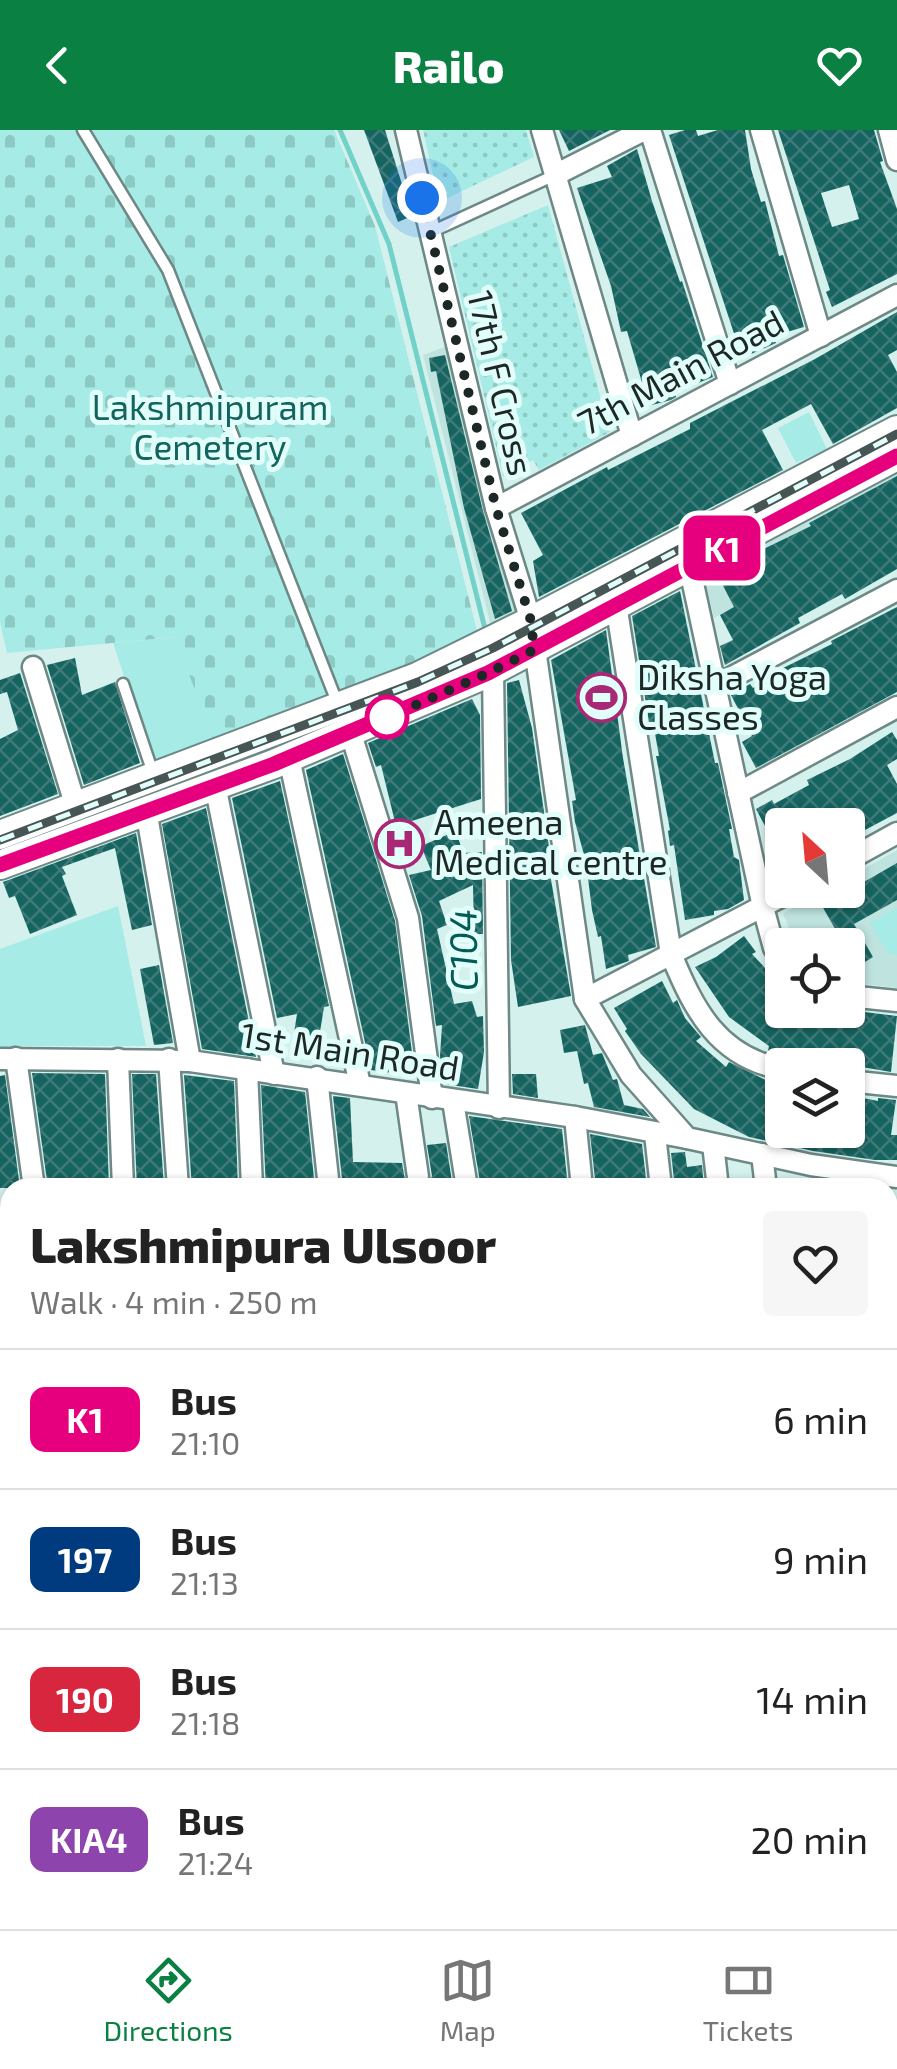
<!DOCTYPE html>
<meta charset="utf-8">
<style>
:root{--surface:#fff;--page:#f6f6f6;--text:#222;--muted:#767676;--line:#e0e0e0;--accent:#0b8043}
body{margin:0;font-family:"Exo 2",sans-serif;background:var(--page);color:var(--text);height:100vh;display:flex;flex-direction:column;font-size:38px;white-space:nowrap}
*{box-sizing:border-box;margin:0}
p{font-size:32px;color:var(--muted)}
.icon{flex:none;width:55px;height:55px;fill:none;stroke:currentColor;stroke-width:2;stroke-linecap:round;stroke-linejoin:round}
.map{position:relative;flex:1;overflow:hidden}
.panel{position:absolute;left:0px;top:1048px;width:898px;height:752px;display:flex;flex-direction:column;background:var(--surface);border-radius:30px 30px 0 0;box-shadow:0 2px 8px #0004}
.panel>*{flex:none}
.badge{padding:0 20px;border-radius:15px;font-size:35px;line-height:65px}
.needle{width:65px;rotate:334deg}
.controls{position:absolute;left:765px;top:678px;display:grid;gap:20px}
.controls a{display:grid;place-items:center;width:100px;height:100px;border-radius:10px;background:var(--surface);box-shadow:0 2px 8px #0004;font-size:50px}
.you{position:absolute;width:50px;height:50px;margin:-25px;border:8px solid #fff;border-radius:50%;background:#1a73e8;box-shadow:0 0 0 15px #1a73e833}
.map>.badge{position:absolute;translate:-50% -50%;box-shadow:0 0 0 5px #fff}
.round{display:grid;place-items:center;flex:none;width:105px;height:105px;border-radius:10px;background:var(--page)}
.overview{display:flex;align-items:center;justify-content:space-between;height:170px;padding:0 30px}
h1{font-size:48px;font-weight:800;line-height:75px}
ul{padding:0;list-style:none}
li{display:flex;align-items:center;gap:30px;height:140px;padding:0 30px;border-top:2px solid var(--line)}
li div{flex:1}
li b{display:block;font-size:38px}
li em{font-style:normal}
li .badge{min-width:110px;font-weight:700;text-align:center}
header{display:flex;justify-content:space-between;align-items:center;height:130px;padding:0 30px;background:var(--accent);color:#fff;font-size:45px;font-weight:800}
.tabs{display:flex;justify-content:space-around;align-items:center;height:140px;border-top:2px solid var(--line);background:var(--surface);font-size:28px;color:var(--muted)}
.tabs a{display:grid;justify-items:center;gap:5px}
.tabs .active{color:var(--accent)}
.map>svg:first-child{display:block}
</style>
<header><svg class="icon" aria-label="back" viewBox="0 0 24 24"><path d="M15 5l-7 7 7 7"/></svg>Railo<svg class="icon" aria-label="heart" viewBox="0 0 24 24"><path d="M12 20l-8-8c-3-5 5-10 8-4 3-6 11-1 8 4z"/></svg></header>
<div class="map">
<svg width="897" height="1799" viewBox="0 0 897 1799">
<defs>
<pattern id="industrial-grid" width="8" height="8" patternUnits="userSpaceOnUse" patternTransform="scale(2.5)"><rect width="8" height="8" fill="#bfe4e0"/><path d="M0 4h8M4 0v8" fill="none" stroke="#a4c4c0"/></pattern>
<pattern id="cemetery-stones" width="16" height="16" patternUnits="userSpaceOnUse" patternTransform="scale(2.5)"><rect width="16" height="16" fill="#a6ebe5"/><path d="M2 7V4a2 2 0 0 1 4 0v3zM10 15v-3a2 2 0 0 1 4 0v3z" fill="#8ecac4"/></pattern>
<pattern id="park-dots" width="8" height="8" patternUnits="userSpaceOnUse" patternTransform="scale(2.5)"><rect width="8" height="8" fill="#a6ebe5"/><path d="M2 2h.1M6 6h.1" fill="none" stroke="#8ecac4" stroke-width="1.8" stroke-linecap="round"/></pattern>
<pattern id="water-waves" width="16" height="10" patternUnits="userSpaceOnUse" patternTransform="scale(2.5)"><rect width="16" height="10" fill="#72d1c9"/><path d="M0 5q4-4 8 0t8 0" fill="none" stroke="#62b3ac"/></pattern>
<pattern id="building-cross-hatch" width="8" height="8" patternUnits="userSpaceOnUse" patternTransform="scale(2.5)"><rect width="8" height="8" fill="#166460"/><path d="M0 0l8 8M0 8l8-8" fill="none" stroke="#3f7a78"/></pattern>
</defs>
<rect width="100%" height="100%" fill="#d4f1ee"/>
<g fill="#bfe4e0">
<path d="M453 214 521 486 492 500 423 225Z"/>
<path d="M897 340V393L714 488 703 442Z"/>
<path d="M897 720V858L848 852V815H796L783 784 826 760H848V748Z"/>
</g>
<rect fill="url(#industrial-grid)" x="165" y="1790" width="136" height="9"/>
<g fill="#a6ebe5">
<path d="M809 282 827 319 796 333 778 298Z"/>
<path d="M176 507 216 616 155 639 113 513Z"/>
<path d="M118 776 146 916H12L0 919V819Z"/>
<path d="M897 777V825L888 823 870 793Z"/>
</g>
<path fill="url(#cemetery-stones)" d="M0 0H334L375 96 478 505 336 570 216 616 175 507 7 523 0 492Z"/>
<g fill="url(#park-dots)">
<path d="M423 0H526L534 27 439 72Z"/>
<path d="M548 75 610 302 539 340 533 330 503 346 449 117Z"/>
</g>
<path fill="url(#water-waves)" d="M888 1397 897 1409V1489L888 1477Z"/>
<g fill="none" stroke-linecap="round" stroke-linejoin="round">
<path stroke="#72d1c9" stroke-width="5" d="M340 0 389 114 486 503"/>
</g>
<g fill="url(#building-cross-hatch)" fill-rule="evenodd">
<path d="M364 0H385L412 86 398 92Z"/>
<path d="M559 0H610L569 21Z"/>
<path d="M685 0H696L698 6 718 0H745L751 39 761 72 765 71 779 126 783 125 804 197 773 206 776 213 742 228 669 5Z"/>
<path d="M778 0H874L883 31 880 32 897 79V144L832 177 826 162 830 160ZM849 55 859 89 832 97 821 63Z"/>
<path d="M637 19 652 71 680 152 682 151 713 247 675 262 676 267 671 270 652 275 646 255 643 256 627 201 621 202 611 156 577 58 612 47 607 36Z"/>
<path d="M897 182V220L888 225 897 242V278L833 314 811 274 762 300 783 340 539 467 533 431 543 425 521 383 607 337 608 340 690 299V293L815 229Z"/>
<path d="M445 225 483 381 512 481 495 489 464 378 436 241 431 242 429 228Z"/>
<path d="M897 346V439L845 469 842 464 798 488 800 493 725 535 720 516 733 510 720 485 734 477 716 442 811 396 809 393Z"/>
<path d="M680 461 715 633H718L732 699H729L734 727 739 730 744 770 728 779 714 781V785L685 790 674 715 670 716 668 701 670 700 656 626H659L654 598 650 599 632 486Z"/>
<path d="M897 477V562L756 638 742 612 752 606 731 565 750 554 753 558 780 544 779 540 832 514 831 511Z"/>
<path d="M606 500 623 628 656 817 628 825 629 831 606 839 601 806 598 807 592 780 586 732 575 692 572 671 576 670 551 530Z"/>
<path d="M75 528 82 565 115 552 140 633 84 655 47 535Z"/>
<path d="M20 543 58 664 0 686V609L18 600 7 562 0 564V550Z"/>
<path d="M519 550 532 598 552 738H549L571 866 518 877 511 830 507 553Z"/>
<path d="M472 569 480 585 481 669 396 696 381 635 376 637 368 613Z"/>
<path d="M892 602 897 610V629L887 635 897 654V683L848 709V695H782V750L778 753 765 721 775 715 756 679 772 670 774 674 809 655 807 650 850 629Z"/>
<path d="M343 624 395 791 415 946 371 940 306 640Z"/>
<path d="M280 651 329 876 324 877 319 908 294 903 297 884 277 888 232 668Z"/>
<path d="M206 678 256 927 202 919 162 694Z"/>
<path d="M456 701 463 723 482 722 483 804H474L473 755 439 771 447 795 437 799 454 874 472 871 477 887 483 886 484 922 478 959 444 954 440 926 442 895 436 896 422 786 409 745 431 740 421 716Z"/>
<path d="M136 703 152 795 132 800 115 718 62 737 66 744 62 746 77 785 30 804 15 766 9 768 3 752Z"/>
<path d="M897 733V770L854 794 873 827 857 837 822 776Z"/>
<path d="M744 806 756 822 752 824 782 856V880H848L897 886 891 942 768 921 769 916 729 887 695 837 716 827Z"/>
<path d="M159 835 173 913 154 915 140 839Z"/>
<path d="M662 851 673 873 677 870 685 888 701 907 696 911 726 937 729 932 782 958V1000H848V965L878 971V968L896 970 891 1005H897V1030H875L813 1021 749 1007 694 979 641 924 625 901 627 899 614 878Z"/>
<path d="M585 895 593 925 602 923 613 950 617 949 624 975 643 979 650 987 594 977 588 953 584 954 577 921 564 923 560 900Z"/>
<path d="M32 943 105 944 109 1058H48Z"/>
<path d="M132 944H156L164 1057 137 1058Z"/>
<path d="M512 944H536L538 968 513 964Z"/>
<path d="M5 945 20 1058H0V946Z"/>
<path d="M184 945 234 951 238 1058H192Z"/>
<path d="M261 955 305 962 315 1058H266Z"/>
<path d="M333 966 350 968 353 1032 402 1033 405 1050 410 1058H343Z"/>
<path d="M469 986 562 999 568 1058H481Z"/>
<path d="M590 1004 642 1014 647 1058H596Z"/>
<path d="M446 1013 453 1058H427L432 1046 427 1015Z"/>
<path d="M685 1022 687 1037 702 1035 704 1058H675L671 1023Z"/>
</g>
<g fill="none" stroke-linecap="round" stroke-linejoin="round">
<defs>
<g id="service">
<path d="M83 0 168 140 337 572"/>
<path d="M431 102 555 45"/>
<path d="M123 554 154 646"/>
<path d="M200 1790V1799"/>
</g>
<g id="minor">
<path d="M406 0 496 378 531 491 585 869 631 945 687 1008 811 1035 897 1047"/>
<path d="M542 0 632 306"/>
<path d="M650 0 730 254"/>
<path d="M761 0 821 206"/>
<path d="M889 0 897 30"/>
<path d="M555 45 644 0"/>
<path d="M496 378 897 165"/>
<path d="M689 435 763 777 774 818 782 828"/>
<path d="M616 474 671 824C694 880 718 927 782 939"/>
<path d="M33 537 76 677"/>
<path d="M493 541 499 978"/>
<path d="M717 555 897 460"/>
<path d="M347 591 408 788 432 968"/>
<path d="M289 628 360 955"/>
<path d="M215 655 274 944"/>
<path d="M738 663 897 577"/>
<path d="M146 680 190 931"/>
<path d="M848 730 897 703"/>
<path d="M848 866 897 871"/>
<path d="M585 869 794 760"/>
<path d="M16 928 34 1058"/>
<path d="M0 929 190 931 575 987 687 1008"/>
<path d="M118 929 123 1058"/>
<path d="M169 929 178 1058"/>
<path d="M247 939 252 1058"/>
<path d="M317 947 329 1058"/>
<path d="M848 951 897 956"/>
<path d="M406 963 418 1047"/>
<path d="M453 971 467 1058"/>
<path d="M575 987 582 1058"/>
<path d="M655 1004 661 1058"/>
<path d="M713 1014 718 1058"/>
<path d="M762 1024 766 1058"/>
<path d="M888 1125 897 1253"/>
<path d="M0 1170H10"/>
<path d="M0 1233H10"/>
<path d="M0 1287 7 1354 0 1366"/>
<path d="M0 1411H10"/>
<path d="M888 1489 897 1500"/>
<path d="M0 1525 10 1524"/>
<path d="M888 1548 897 1545"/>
<path d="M0 1587H10"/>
<path d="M0 1686H10"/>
<path d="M888 1689 897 1685"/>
<path d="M888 1732 897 1748"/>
<path d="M15 1790 51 1799"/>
<path d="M316 1790V1799"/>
<path d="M441 1790 442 1799"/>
<path d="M505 1790V1799"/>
<path d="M597 1790 600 1799"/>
<path d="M668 1790 673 1799"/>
<path d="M751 1790 756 1799"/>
<path d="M844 1790 848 1799"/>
<path d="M160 1799V1790"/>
</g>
<g id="secondary">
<path d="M0 705 417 547 531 491 897 300"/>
<path d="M0 735 274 634 488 543 897 326"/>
</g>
</defs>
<use href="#service" stroke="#6d8885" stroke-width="15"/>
<use href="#minor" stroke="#6d8885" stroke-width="25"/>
<use href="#secondary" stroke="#6d8885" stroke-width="32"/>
<use href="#service" stroke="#fff" stroke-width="10"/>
<use href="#minor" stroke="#fff" stroke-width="20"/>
<use href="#secondary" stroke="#fff" stroke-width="28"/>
<defs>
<path id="rail" d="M0 710 418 552 493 518 897 304"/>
</defs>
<use href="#rail" stroke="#475655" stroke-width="9"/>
<use href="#rail" stroke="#e1fefb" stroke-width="5" stroke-dasharray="15" stroke-linecap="butt"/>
</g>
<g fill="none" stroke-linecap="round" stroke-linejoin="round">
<defs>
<path id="line" d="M0 735 274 634 488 543 897 326"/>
</defs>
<use href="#line" stroke="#fff" stroke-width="22"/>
<use href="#line" stroke="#e6007e" stroke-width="15"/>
<path stroke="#1c2726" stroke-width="10" stroke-dasharray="0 18" d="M387 587 377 592 488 543 534 520 531 491 496 378 422 68"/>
</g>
<defs>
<symbol id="stadium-ring" viewBox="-11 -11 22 22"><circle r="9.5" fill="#e1fefb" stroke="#a92875" stroke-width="1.5"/><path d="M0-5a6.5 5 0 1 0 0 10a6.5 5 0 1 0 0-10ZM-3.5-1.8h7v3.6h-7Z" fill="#a92875"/></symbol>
<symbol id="hospital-ring" viewBox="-11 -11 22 22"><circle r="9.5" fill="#e1fefb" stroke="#a92875" stroke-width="1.5"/><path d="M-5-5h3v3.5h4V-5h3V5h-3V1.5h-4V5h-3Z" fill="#a92875"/></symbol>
</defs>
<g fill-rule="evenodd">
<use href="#stadium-ring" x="574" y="540" width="55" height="55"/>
<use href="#hospital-ring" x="372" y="686" width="55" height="55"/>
</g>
<circle fill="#fff" stroke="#e6007e" stroke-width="5" cx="387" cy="587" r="20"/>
<g text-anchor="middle" stroke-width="10" stroke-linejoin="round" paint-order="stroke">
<g font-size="35" fill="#1c2726" stroke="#e1fefb">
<text transform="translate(681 243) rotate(-28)" y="12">7th Main Road</text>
<text transform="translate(500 253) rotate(77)" y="12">17th F Cross</text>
<text transform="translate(350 922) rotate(9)" y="12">1st Main Road</text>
</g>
<g font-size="35" fill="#13635e" stroke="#e1fefb">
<text x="210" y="290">Lakshmipuram<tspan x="210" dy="40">Cemetery</tspan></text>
</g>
<g font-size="35" fill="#1c2726" stroke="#e1fefb" text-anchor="start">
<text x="637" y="560">Diksha Yoga<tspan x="637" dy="40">Classes</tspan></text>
<text x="434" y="705">Ameena<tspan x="434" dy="40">Medical centre</tspan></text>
</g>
<g font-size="38" font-style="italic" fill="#045b56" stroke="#e1fefb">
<text transform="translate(464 820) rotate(-91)" y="13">C104</text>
</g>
</g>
</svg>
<div class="controls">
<a><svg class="needle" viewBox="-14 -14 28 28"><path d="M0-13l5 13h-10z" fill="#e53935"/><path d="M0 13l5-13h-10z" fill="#767676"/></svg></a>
<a><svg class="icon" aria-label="locate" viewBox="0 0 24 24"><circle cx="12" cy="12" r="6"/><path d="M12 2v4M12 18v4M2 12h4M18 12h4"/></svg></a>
<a><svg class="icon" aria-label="layers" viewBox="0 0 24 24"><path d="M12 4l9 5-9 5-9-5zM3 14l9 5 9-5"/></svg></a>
</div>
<div class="you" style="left:422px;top:68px"></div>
<b class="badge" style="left:722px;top:418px;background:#e6007e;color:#fff">K1</b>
<section class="panel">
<div class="overview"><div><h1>Lakshmipura Ulsoor</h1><p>Walk · 4 min · 250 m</p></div><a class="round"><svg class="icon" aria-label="heart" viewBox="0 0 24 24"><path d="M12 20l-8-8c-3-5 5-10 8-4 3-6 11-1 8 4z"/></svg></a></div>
<ul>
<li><span class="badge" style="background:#e6007e;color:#fff">K1</span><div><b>Bus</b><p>21:10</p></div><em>6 min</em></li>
<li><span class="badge" style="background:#003b80;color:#fff">197</span><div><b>Bus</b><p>21:13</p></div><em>9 min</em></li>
<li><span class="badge" style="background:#d7263d;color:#fff">190</span><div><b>Bus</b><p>21:18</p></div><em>14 min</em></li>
<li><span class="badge" style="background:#8e44ad;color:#fff">KIA4</span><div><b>Bus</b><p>21:24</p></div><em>20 min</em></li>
</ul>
</section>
</div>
<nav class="tabs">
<a class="active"><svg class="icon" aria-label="directions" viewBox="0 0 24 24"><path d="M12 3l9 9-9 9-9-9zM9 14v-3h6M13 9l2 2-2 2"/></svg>Directions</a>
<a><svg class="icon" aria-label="map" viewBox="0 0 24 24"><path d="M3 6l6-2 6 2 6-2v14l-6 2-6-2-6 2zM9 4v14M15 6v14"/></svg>Map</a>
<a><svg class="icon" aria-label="tickets" viewBox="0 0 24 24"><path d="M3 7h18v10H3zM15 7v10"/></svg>Tickets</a>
</nav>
